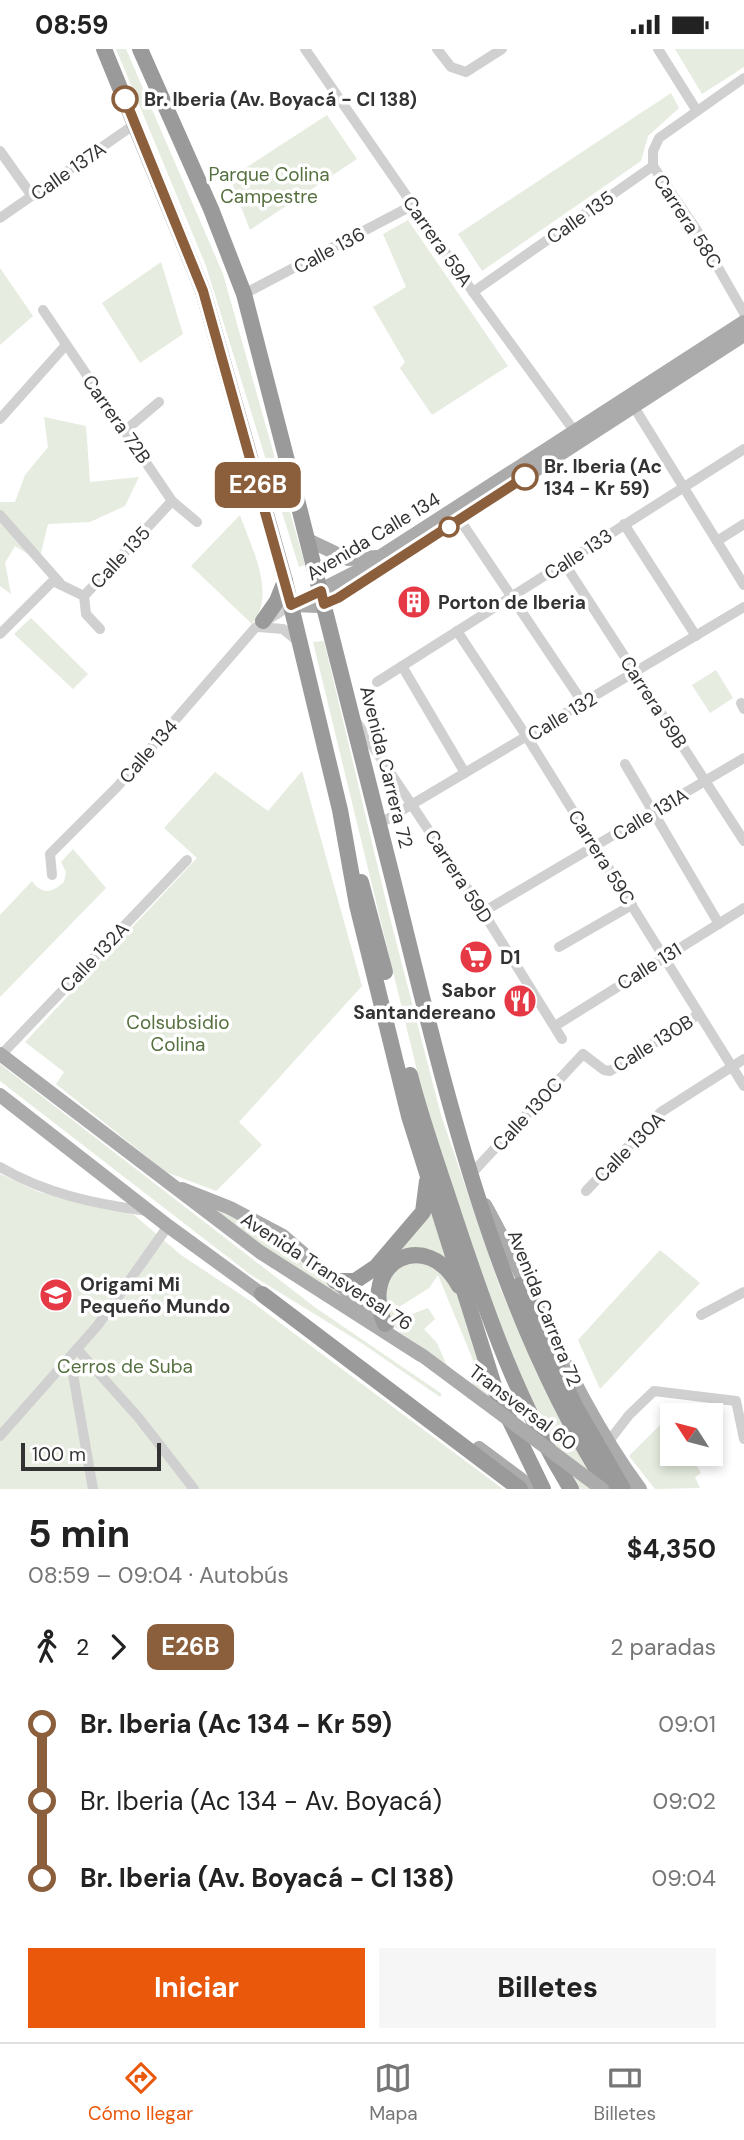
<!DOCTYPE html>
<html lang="es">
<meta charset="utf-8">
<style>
:root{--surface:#fff;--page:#f6f6f6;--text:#222;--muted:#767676;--line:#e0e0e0;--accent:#ea580c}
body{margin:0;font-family:"DM Sans",sans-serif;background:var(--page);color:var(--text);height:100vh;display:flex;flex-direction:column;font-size:26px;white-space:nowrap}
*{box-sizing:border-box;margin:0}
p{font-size:23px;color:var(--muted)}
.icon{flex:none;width:38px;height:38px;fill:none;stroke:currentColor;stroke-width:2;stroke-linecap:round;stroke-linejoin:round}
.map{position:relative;height:1440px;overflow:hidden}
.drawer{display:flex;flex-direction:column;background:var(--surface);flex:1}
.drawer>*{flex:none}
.badge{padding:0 14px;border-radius:10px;font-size:24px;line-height:46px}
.needle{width:46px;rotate:306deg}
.buttons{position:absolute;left:660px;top:1354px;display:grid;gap:14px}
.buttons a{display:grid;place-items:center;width:63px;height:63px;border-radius:0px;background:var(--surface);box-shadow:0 4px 10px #0003;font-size:35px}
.scale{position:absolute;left:21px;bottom:18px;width:140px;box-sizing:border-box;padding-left:7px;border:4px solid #333;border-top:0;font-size:19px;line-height:24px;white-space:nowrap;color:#333;-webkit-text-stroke:5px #fff;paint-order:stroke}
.map>.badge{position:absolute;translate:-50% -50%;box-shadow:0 0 0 4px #fff}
.legs{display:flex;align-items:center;gap:10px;height:77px;padding:0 28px;font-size:23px}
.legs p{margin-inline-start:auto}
.headline{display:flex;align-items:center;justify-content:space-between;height:119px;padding:0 28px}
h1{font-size:38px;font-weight:700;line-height:52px}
.cta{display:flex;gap:14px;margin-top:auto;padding:14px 28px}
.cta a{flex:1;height:80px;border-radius:0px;background:var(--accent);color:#fff;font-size:28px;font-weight:700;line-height:80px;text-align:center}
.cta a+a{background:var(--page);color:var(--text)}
ul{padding:0 28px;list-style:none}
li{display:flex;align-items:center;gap:24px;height:77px;font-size:26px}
li i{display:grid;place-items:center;width:10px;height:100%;margin:0 9px;background:currentColor}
li i::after{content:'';width:18px;height:18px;margin:-9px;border:5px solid;border-radius:50%;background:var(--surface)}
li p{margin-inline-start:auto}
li:first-child i{background:linear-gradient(#0000 50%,currentColor 0)}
li:last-child i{background:linear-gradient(currentColor 50%,#0000 0)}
.status{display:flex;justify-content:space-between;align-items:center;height:49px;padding:0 35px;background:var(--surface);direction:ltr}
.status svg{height:19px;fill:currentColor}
.dock{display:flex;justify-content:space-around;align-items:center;height:98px;border-top:2px solid var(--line);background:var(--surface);font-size:19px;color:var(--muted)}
.dock a{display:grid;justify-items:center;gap:4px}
.dock .active{color:var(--accent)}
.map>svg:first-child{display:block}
</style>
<div class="status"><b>08:59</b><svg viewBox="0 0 49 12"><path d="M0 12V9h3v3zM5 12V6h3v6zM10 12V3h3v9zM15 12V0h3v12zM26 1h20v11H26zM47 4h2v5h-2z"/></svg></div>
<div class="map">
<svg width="744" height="1440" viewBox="0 0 744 1440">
<rect width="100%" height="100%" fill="#fff"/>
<g fill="#e6ecdf">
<path d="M116 0H126L223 225 305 516 299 518 206 217Z"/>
<path d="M675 0H744V18L702 45Z"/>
<path d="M671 44 679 59 648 87 641 112 482 222 458 185Z"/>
<path d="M327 66 357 110 250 181 230 129Z"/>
<path d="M408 171 508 317 432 366 400 319 405 313 373 258 406 238 383 185Z"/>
<path d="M161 213 183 285 140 314 102 254Z"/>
<path d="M0 219 33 267 0 296Z"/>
<path d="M44 368 86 377 90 433 139 428 125 457 90 473 48 475 39 512 15 497 5 514 11 545 0 537V453H15L25 426 48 398Z"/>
<path d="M240 466C251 498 277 545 252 575L191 517Z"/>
<path d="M31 569 88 625 73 640 14 585Z"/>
<path d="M324 592 390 869 441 1066 500 1239 538 1327 602 1440H578L516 1326 430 1075 313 593Z"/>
<path d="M716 621 733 649 710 664 692 636Z"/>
<path d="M302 722 362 937 239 1073 262 1096 216 1142 166 1123 56 1035 64 1023 25 993 197 809 164 779 215 723 268 762Z"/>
<path d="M73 800 106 839 0 948V866L32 832C42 846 52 844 64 833L66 823 61 813Z"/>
<path d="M0 1015 316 1259 442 1345 440 1348 360 1293 251 1226 0 1032Z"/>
<path d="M0 1125 39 1143 133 1165 181 1206 252 1253 503 1440H0Z"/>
<path d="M432 1149 453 1215 388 1212Z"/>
<path d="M199 1153 277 1189 360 1264Z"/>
<path d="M660 1201 700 1234 600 1340 578 1291Z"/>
<path d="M431 1213 459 1243 493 1350 472 1335 478 1323 438 1226 429 1239 399 1258 402 1269 428 1259 435 1270 424 1280 437 1294 447 1317 402 1285 385 1267 388 1223 399 1214Z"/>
<path d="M662 1374 672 1375V1405H702L703 1409 694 1412 701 1424 695 1428 700 1439 655 1440 629 1407Z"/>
</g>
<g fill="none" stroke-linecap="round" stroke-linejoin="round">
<g stroke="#d0d0d0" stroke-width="10">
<path d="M305 0 473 243 575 383"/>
<path d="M437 0 451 18 466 23 502 0"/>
<path d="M658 0 697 62"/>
<path d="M0 102 32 147"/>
<path d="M653 117 696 180 744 264"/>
<path d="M653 117V102L659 89 744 29"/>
<path d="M0 169 135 75"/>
<path d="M473 243 653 117"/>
<path d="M244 245 413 156"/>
<path d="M43 261 172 452 197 473"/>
<path d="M634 358 744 536"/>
<path d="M0 370 65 297"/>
<path d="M127 380 159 353"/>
<path d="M0 466 60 534"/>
<path d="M460 471 583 654"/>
<path d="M624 475 696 587"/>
<path d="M717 492 744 475"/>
<path d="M564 514 744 792"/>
<path d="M84 547 86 565 100 580"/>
<path d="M258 578 283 580 299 593"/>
<path d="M457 582 527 688 744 1037"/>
<path d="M0 585 53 532 84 547 172 452"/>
<path d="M402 617 465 724"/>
<path d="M377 633 744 400"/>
<path d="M741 654 744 660"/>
<path d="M358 675 483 863 562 990"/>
<path d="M625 715 719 875"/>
<path d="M379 775 744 558"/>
<path d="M52 826 50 805 117 738 255 579 291 556"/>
<path d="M483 863 744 709"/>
<path d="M559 898 632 856"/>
<path d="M555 977 744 859"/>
<path d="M1 1006 187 811"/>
<path d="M0 1118C46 1145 96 1155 147 1162"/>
<path d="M472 1124 583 1005 604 1021 610 1022 699 965"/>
<path d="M586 1142 661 1063 744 1010"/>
<path d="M701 1266 744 1243"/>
<path d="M77 1300 138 1368 194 1440"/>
<path d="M70 1308 93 1440"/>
<path d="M736 1352 744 1390"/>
<path d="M0 1387 98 1276 168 1177"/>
<path d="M609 1392 629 1366 654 1342 736 1352"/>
</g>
<g stroke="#ababab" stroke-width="14">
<path d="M308 491 348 510 377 508"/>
<path d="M291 556 358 522 744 273"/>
<path d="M292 556 319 557 352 540 744 286"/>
<path d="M0 1005 260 1203 421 1306"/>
<path d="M0 1046 168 1177 271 1252"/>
<path d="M182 1140 230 1159 283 1187 387 1277"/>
<path d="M485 1156C537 1249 576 1354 640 1440"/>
<path d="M479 1399 534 1440"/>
</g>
<g stroke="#9a9a9a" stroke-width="16">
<path d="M104 0 203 242 285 532 340 761 357 856 409 1067 496 1343 543 1440"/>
<path d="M140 0 211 160 244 245C295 440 344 636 393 831 445 1039 492 1257 609 1440"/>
<path d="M263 572 277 552 285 532"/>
<path d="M361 833 385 923"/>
<path d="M410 1026C423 1077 441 1125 457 1175 488 1268 519 1356 571 1440"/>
<path d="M335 1232H355L376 1218 423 1163 427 1132"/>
<path d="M520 1236 575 1357 623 1440"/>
<path d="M262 1245 520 1440"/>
<path d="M385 1275C357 1213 427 1177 459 1237"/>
</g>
<path stroke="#ababab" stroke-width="14" d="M423 1307 602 1440"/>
</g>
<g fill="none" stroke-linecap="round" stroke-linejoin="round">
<defs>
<path id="line-1" d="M125 50 203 242 291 556 321 542 324 555 338 549 525 428"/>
</defs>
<use href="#line-1" stroke="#fff" stroke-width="16"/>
<use href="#line-1" stroke="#8b5e3c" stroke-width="10"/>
</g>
<defs>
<symbol id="building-disc" viewBox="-11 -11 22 22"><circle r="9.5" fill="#e63946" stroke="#fff"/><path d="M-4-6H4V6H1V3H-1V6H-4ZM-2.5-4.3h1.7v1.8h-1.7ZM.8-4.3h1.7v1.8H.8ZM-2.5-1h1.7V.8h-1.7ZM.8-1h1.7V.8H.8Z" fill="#fff"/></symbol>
<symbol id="supermarket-disc" viewBox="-11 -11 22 22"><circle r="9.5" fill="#e63946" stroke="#fff"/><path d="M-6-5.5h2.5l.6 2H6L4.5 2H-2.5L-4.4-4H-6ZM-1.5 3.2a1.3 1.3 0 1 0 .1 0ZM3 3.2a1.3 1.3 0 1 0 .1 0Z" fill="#fff"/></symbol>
<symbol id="restaurant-disc" viewBox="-11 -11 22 22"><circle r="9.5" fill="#e63946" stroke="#fff"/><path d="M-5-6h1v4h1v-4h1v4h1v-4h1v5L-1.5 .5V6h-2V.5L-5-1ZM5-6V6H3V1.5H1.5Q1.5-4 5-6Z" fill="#fff"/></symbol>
<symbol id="school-disc" viewBox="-11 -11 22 22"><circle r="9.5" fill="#e63946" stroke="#fff"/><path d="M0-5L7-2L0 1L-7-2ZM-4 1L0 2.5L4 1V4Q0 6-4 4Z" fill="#fff"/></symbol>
</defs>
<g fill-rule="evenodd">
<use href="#building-disc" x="395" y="534" width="38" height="38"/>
<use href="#supermarket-disc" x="457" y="889" width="38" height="38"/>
<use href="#restaurant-disc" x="501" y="933" width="38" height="38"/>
<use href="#school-disc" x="37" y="1227" width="38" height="38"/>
</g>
<g fill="#fff" stroke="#8b5e3c" stroke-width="3.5">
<circle cx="125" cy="50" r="12"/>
<circle cx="525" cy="428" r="12"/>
<circle cx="449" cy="478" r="9"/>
</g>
<g text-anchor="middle" stroke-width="7" stroke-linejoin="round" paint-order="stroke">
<g font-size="19" font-weight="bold" fill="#333" stroke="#fff" text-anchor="start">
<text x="144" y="57">Br. Iberia (Av. Boyacá - Cl 138)</text>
<text x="544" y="424">Br. Iberia (Ac<tspan x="544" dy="22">134 - Kr 59)</tspan></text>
</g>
<g font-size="19" fill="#333" stroke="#fff">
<text transform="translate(68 122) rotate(-35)" y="7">Calle 137A</text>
<text transform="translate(580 168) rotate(-35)" y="7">Calle 135</text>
<text transform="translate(688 172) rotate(57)" y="7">Carrera 58C</text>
<text transform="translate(438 192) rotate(55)" y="7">Carrera 59A</text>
<text transform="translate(329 201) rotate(-28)" y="7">Calle 136</text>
<text transform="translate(117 370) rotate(55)" y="7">Carrera 72B</text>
<text transform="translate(373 487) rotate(-31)" y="7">Avenida Calle 134</text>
<text transform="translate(578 505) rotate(-33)" y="7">Calle 133</text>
<text transform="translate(120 508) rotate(-47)" y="7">Calle 135</text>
<text transform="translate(654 653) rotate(57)" y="7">Carrera 59B</text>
<text transform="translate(562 667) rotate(-31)" y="7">Calle 132</text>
<text transform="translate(148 702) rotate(-49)" y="7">Calle 134</text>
<text transform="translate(387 718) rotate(76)" y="7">Avenida Carrera 72</text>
<text transform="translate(650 765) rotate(-31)" y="7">Calle 131A</text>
<text transform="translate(602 808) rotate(58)" y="7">Carrera 59C</text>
<text transform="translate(459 827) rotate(57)" y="7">Carrera 59D</text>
<text transform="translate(94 908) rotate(-46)" y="7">Calle 132A</text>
<text transform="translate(649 917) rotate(-32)" y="7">Calle 131</text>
<text transform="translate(653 994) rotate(-32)" y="7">Calle 130B</text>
<text transform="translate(527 1065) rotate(-47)" y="7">Calle 130C</text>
<text transform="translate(629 1098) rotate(-45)" y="7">Calle 130A</text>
<text transform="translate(327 1222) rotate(33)" y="7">Avenida Transversal 76</text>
<text transform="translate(545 1259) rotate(68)" y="7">Avenida Carrera 72</text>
<text transform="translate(523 1358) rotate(37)" y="7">Transversal 60</text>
</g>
<g font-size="19" fill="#56703f" stroke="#fff">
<text x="269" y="132">Parque Colina<tspan x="269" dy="22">Campestre</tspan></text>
<text x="178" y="980">Colsubsidio<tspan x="178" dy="22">Colina</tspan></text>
<text x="125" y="1324">Cerros de Suba</text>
</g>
<g font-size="19" font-weight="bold" fill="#333" stroke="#fff" text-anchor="start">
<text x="438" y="560">Porton de Iberia</text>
<text x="500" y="915">D1</text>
<text x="496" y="948" text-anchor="end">Sabor<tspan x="496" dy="22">Santandereano</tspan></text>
<text x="80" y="1242">Origami Mi<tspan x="80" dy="22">Pequeño Mundo</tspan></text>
</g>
</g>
</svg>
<div class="buttons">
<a><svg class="needle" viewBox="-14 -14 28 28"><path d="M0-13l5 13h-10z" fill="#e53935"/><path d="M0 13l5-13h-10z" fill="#767676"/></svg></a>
</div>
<div class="scale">100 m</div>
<b class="badge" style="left:258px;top:436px;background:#8b5e3c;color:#fff">E26B</b>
</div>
<section class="drawer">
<div class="headline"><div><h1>5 min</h1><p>08:59 – 09:04 · Autobús</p></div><b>$4,350</b></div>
<div class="legs"><svg class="icon" aria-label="walk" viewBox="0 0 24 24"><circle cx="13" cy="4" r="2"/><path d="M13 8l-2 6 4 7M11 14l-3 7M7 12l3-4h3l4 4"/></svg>2<svg class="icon" aria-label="forward" viewBox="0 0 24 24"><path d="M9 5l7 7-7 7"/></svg><b class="badge" style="background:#8b5e3c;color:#fff">E26B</b><p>2 paradas</p></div>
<ul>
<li><i style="color:#8b5e3c"></i><b>Br. Iberia (Ac 134 - Kr 59)</b><p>09:01</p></li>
<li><i style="color:#8b5e3c"></i><span>Br. Iberia (Ac 134 - Av. Boyacá)</span><p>09:02</p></li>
<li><i style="color:#8b5e3c"></i><b>Br. Iberia (Av. Boyacá - Cl 138)</b><p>09:04</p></li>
</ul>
<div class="cta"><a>Iniciar</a><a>Billetes</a></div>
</section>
<nav class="dock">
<a class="active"><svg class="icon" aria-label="directions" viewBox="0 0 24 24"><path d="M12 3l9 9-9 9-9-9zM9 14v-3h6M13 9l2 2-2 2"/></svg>Cómo llegar</a>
<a><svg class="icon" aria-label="map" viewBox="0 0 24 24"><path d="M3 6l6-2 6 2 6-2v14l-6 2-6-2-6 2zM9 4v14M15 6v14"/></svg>Mapa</a>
<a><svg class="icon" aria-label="tickets" viewBox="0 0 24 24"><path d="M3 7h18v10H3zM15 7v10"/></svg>Billetes</a>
</nav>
